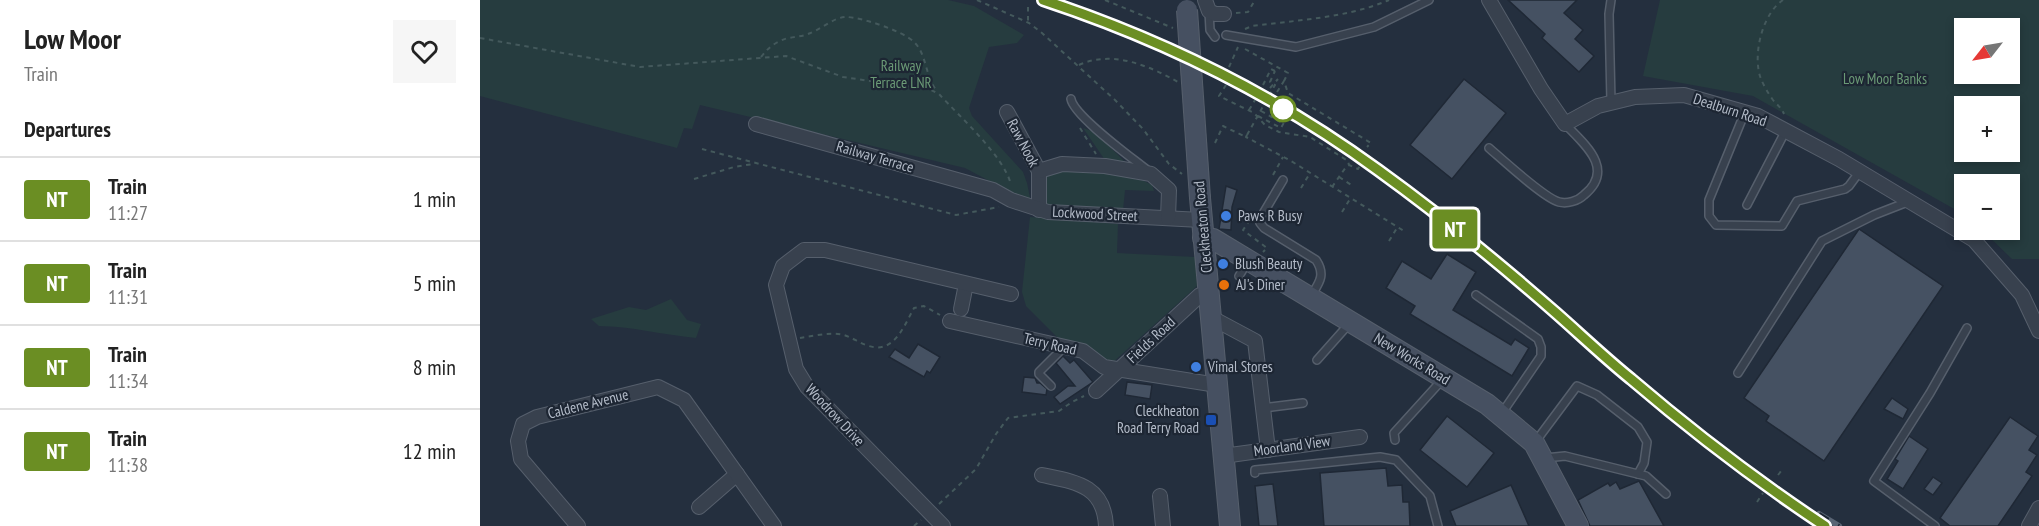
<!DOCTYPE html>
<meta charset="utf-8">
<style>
:root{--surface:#fff;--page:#f6f6f6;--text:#222;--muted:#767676;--line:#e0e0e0}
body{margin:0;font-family:"PT Sans Narrow",sans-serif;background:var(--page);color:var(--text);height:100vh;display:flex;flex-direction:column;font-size:22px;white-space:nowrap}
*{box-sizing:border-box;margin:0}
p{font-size:20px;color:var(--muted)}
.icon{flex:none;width:33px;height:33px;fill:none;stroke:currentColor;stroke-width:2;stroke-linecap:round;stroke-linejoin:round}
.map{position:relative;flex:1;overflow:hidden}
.side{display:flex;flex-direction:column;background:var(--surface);width:480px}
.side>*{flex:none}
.badge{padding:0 12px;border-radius:4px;font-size:21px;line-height:39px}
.needle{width:39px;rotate:239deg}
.fabs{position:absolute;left:1474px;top:18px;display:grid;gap:12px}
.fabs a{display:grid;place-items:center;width:66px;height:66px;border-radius:0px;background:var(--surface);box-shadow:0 3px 9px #0003;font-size:30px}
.map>.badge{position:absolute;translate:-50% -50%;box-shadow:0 0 0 3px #fff}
h2{padding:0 24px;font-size:22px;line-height:54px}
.round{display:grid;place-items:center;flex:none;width:63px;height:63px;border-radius:0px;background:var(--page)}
.overview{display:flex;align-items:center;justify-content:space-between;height:102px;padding:0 24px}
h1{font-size:28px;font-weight:700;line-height:45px}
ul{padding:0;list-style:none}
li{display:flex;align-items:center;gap:18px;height:84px;padding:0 24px;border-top:2px solid var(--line)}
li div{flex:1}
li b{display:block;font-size:22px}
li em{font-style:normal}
li .badge{min-width:66px;font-weight:700;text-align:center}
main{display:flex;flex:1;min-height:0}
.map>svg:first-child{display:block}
</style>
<main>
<section class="side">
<div class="overview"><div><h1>Low Moor</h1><p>Train</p></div><a class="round"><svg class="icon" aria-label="heart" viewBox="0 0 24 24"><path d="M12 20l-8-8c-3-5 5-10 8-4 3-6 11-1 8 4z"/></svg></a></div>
<h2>Departures</h2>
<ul>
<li><span class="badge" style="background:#6b8e23;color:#fff">NT</span><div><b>Train</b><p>11:27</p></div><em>1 min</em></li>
<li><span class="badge" style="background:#6b8e23;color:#fff">NT</span><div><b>Train</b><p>11:31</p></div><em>5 min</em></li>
<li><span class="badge" style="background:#6b8e23;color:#fff">NT</span><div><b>Train</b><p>11:34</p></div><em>8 min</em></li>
<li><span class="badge" style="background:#6b8e23;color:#fff">NT</span><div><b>Train</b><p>11:38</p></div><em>12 min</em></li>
</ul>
</section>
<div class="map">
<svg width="1559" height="526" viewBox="0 0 1559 526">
<rect width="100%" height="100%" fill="#242f3e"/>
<g fill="#263c3f" fill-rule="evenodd">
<path d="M0 0H468L494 6 544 35 537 43 509 47 489 108 492 116 543 172 547 183 551 203 485 168 220 105 212 129 204 128 197 148 0 96Z"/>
<path d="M1180 0H1559V259H1532L1502 230H1530V184H1485V215L1273 96 1163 76ZM1485 28H1530V74H1485ZM1485 106H1530V152H1485Z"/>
<path d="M603 128 615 132 645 162 627 163Z"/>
<path d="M610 170 664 181 672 185 674 191 645 190 643 210 562 205 565 176 577 171Z"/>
<path d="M550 217 638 224 637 253 715 257 717 286 630 365 583 343 546 306 542 292Z"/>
<path d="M191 299 207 320 221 324 216 338C183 335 151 326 119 326L111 319 149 307 166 310Z"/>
</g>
<g fill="#455162" stroke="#1f2835" stroke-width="1.5">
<path d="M1028 0H1097L1084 13 1103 30 1095 39 1114 56 1099 72 1062 38 1065 34Z"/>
<path d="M984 79 1026 113 972 179 930 145Z"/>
<path d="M746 186 757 190 752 207 751 230 739 229Z"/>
<path d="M1379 229 1463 286 1344 461 1286 421 1289 416 1264 398Z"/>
<path d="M967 254 996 272 973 310 1031 345 1035 339 1049 348 1032 376 930 314 935 306 906 288 922 261 951 279Z"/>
<path d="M438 344 460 357 450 373 447 371 444 377 409 357 415 349 429 358Z"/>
<path d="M583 356 590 363 594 360 613 382 580 404 574 397 588 386H595L576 363Z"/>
<path d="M544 377 555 378 557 383H560L567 389 566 395 542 392Z"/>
<path d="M647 382 672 385 670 399 645 395Z"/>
<path d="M1412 398 1428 409 1423 419 1404 409Z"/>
<path d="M967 416 1014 453 987 487 940 450Z"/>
<path d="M1530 417 1558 436 1549 450 1557 455 1546 472 1552 476 1518 526H1470L1460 518Z"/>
<path d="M1429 436 1448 449 1423 489 1407 479 1418 461 1415 459Z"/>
<path d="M906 468 908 486 922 485 923 502H929L930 526H844L840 473Z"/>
<path d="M1453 477 1462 483 1453 495 1444 489Z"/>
<path d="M1159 481 1184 526H1110L1098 500 1128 483 1130 486 1136 482 1140 489Z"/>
<path d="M793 484 798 526H779L775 486Z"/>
<path d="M1031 485 1049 526H976L970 511Z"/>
</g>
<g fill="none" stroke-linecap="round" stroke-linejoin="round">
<defs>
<g id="lane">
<path d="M729 11 730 30 735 37"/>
<path d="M746 35 816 47 894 27 949 0"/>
<path d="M591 99C594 116 651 157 667 170"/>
<path d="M1131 102 1129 14 1131 0"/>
<path d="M1265 112 1229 200V216L1236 225 1302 226 1317 201 1365 189 1369 186 1380 171"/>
<path d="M1009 148C1023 160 1064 198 1079 202 1087 204 1098 201 1104 195 1136 169 1104 144 1085 124"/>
<path d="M803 180 781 217 780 223 784 228 836 260C846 275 839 283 831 296"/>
<path d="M1267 205 1306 130"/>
<path d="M759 276 767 263"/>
<path d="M996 295 1058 339 1061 347V356L1022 413"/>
<path d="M837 360 869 324"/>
<path d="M1258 373 1342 241 1394 215 1430 201"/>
<path d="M571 386 559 374V372L584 347"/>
<path d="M783 408 823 403"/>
<path d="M915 440 914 433 963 379"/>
<path d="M1056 441 1097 386 1117 395 1158 427 1167 442 1164 463 1158 474"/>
<path d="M1065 458 1085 456 1166 476 1186 494"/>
<path d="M775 473V470L900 457 916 460 950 496 958 526"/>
<path d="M1455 526 1394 481 1450 393 1487 328"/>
</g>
<g id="street">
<path d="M725 0 729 11 735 14H744"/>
<path d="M1009 0 1061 89 1085 124 1118 106 1155 97 1204 95 1278 116 1359 159 1494 240 1542 295 1559 331"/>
<path d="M527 112 559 171V210"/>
<path d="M276 124 513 190 531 200 568 212 721 220"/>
<path d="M559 171 582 164 625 166 671 174 689 190 688 218"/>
<path d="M481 309 486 284"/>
<path d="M732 318 775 341 788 450"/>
<path d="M470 321 603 351 624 367 737 385"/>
<path d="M616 391 720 295 729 293"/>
<path d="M743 456 880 437"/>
<path d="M562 475C595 482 624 485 626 526"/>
<path d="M680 496 683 526"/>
<path d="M219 507 257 474"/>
<path d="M98 526 41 459 38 441 43 424 57 417 178 387 204 400 294 526"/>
<path d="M463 526 327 387 316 369 296 285 303 266 324 250H345L531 294"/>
<path d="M1549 526 1559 508"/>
</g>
<g id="secondary">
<path d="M720 198 750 526"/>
<path d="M723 238 733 239 1007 404 1054 443 1098 526"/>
</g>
</defs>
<use href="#lane" stroke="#565f6c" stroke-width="10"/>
<use href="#street" stroke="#565f6c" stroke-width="16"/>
<use href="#secondary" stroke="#565f6c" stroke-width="22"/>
<g stroke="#44595c" stroke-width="2" stroke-dasharray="4.5 4.5" stroke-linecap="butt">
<path d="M497 0 549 23 562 33 635 100 663 129 689 164 702 174"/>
<path d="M625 0 693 28"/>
<path d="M1303 0C1282 14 1272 56 1281 79 1284 86 1288 93 1293 100 1297 105 1301 107 1304 114"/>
<path d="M548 7V22"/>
<path d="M756 13 768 12 775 0"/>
<path d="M765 29 772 26C817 20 867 18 909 0"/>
<path d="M0 38 160 67 306 56 363 77 451 90 459 94C479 116 525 157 531 185"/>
<path d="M765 49 808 73 804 81 808 93 891 143 887 147"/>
<path d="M281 57C286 51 290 46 298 42 308 36 318 38 328 34 340 30 354 17 366 17 381 17 423 31 434 42 447 54 445 77 457 91"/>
<path d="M599 65C631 50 668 65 698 82"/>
<path d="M749 67 758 47"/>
<path d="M746 85 739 96 774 113 785 125 799 132 830 137 868 161 869 165"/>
<path d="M783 85 791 69 795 71"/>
<path d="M790 88 798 79"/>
<path d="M797 92 804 81"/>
<path d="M769 110 775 100"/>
<path d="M781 111 802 123"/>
<path d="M778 116 801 128 807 117"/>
<path d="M600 128 616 154"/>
<path d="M767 135 766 137 811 161 924 231"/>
<path d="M735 143 743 126 766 137"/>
<path d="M222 149 476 215 519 207"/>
<path d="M793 175 803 157"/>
<path d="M859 177 873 186"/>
<path d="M214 179 254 167 273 164"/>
<path d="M852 187 866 167 869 165 878 169 881 164"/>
<path d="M821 188 830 173"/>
<path d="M862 212 870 199"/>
<path d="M770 220 763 230 787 248 783 252"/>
<path d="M909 241 917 228"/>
<path d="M320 338C332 336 346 333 358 334 370 335 378 343 389 346 414 354 424 326 434 308L444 306 460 315"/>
<path d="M1298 475 1302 470"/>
<path d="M1277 502 1283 493"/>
<path d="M459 504 496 469 516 434 528 418 579 411 592 402 604 396"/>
<path d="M434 526 441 520"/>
</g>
<use href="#lane" stroke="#38414e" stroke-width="7"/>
<use href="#street" stroke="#38414e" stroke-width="14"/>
<use href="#secondary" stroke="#465061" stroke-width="20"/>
<defs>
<g id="rail">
<path d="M563 0C681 39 797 96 898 169 958 213 1016 261 1073 309 1099 332 1124 357 1151 379 1213 432 1277 481 1345 526"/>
<path d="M1339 514 1359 526"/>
</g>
</defs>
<use href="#rail" stroke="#5a6575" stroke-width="6"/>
<use href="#rail" stroke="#1d2633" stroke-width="4" stroke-dasharray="11" stroke-linecap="butt"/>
<defs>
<path id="secondary-bridge" d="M707 10 720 198"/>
</defs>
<use href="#secondary-bridge" stroke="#565f6c" stroke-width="22" stroke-linecap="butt"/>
<path stroke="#44595c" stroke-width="2" stroke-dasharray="4.5 4.5" stroke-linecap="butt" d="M767 135 795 85 790 82 795 71"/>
<use href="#secondary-bridge" stroke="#465061" stroke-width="20"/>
</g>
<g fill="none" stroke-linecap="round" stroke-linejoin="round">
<defs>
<path id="line" d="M563 0C681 39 797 96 898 170 959 214 1019 263 1076 313 1101 335 1125 358 1151 379 1213 432 1277 481 1345 526"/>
</defs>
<use href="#line" stroke="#fff" stroke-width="14"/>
<use href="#line" stroke="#6b8e23" stroke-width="9"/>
</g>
<circle fill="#fff" stroke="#6b8e23" stroke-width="3" cx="803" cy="109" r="12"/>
<g fill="#3f7fe0" stroke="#1d2633" stroke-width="2">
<circle cx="746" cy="216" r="6"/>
<circle cx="743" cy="264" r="6"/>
<circle cx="716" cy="367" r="6"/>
</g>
<circle fill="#e8710a" stroke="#1d2633" stroke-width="2" cx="744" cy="285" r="6"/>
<rect fill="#1a4fb4" stroke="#1d2633" stroke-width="2" x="725" y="414" width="12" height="12" rx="3"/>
<g text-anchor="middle" stroke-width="4.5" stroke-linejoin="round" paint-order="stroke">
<g font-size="15" fill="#6b9a76" stroke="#1d2633">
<text x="421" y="71">Railway<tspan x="421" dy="17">Terrace LNR</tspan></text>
<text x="1405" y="84">Low Moor Banks</text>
</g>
<g font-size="15" fill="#b4bcc9" stroke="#1d2633">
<text transform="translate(1250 110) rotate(18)" y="5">Dealburn Road</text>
<text transform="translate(543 143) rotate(62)" y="5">Raw Nook</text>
<text transform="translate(395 157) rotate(16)" y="5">Railway Terrace</text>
<text transform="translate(615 214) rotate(3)" y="5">Lockwood Street</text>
<text transform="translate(723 227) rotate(-95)" y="5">Cleckheaton Road</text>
<text transform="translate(671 340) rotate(-43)" y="5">Fields Road</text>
<text transform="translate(570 344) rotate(13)" y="5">Terry Road</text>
<text transform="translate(932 359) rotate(31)" y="5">New Works Road</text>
<text transform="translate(108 404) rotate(-14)" y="5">Caldene Avenue</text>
<text transform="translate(355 415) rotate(47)" y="5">Woodrow Drive</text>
<text transform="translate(812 446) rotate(-8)" y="5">Moorland View</text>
</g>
<g font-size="15" fill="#b4bcc9" stroke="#1d2633" text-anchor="start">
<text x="758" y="221">Paws R Busy</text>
<text x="755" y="269">Blush Beauty</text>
<text x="756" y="290">AJ's Diner</text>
<text x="728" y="372">Vimal Stores</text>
<text x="719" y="416" text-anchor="end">Cleckheaton<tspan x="719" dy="17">Road Terry Road</tspan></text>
</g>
</g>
</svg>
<div class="fabs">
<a><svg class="needle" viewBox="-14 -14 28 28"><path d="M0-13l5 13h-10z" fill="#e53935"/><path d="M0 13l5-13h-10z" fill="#767676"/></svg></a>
<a>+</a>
<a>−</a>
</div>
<b class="badge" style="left:975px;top:229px;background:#6b8e23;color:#fff">NT</b>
</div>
</main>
